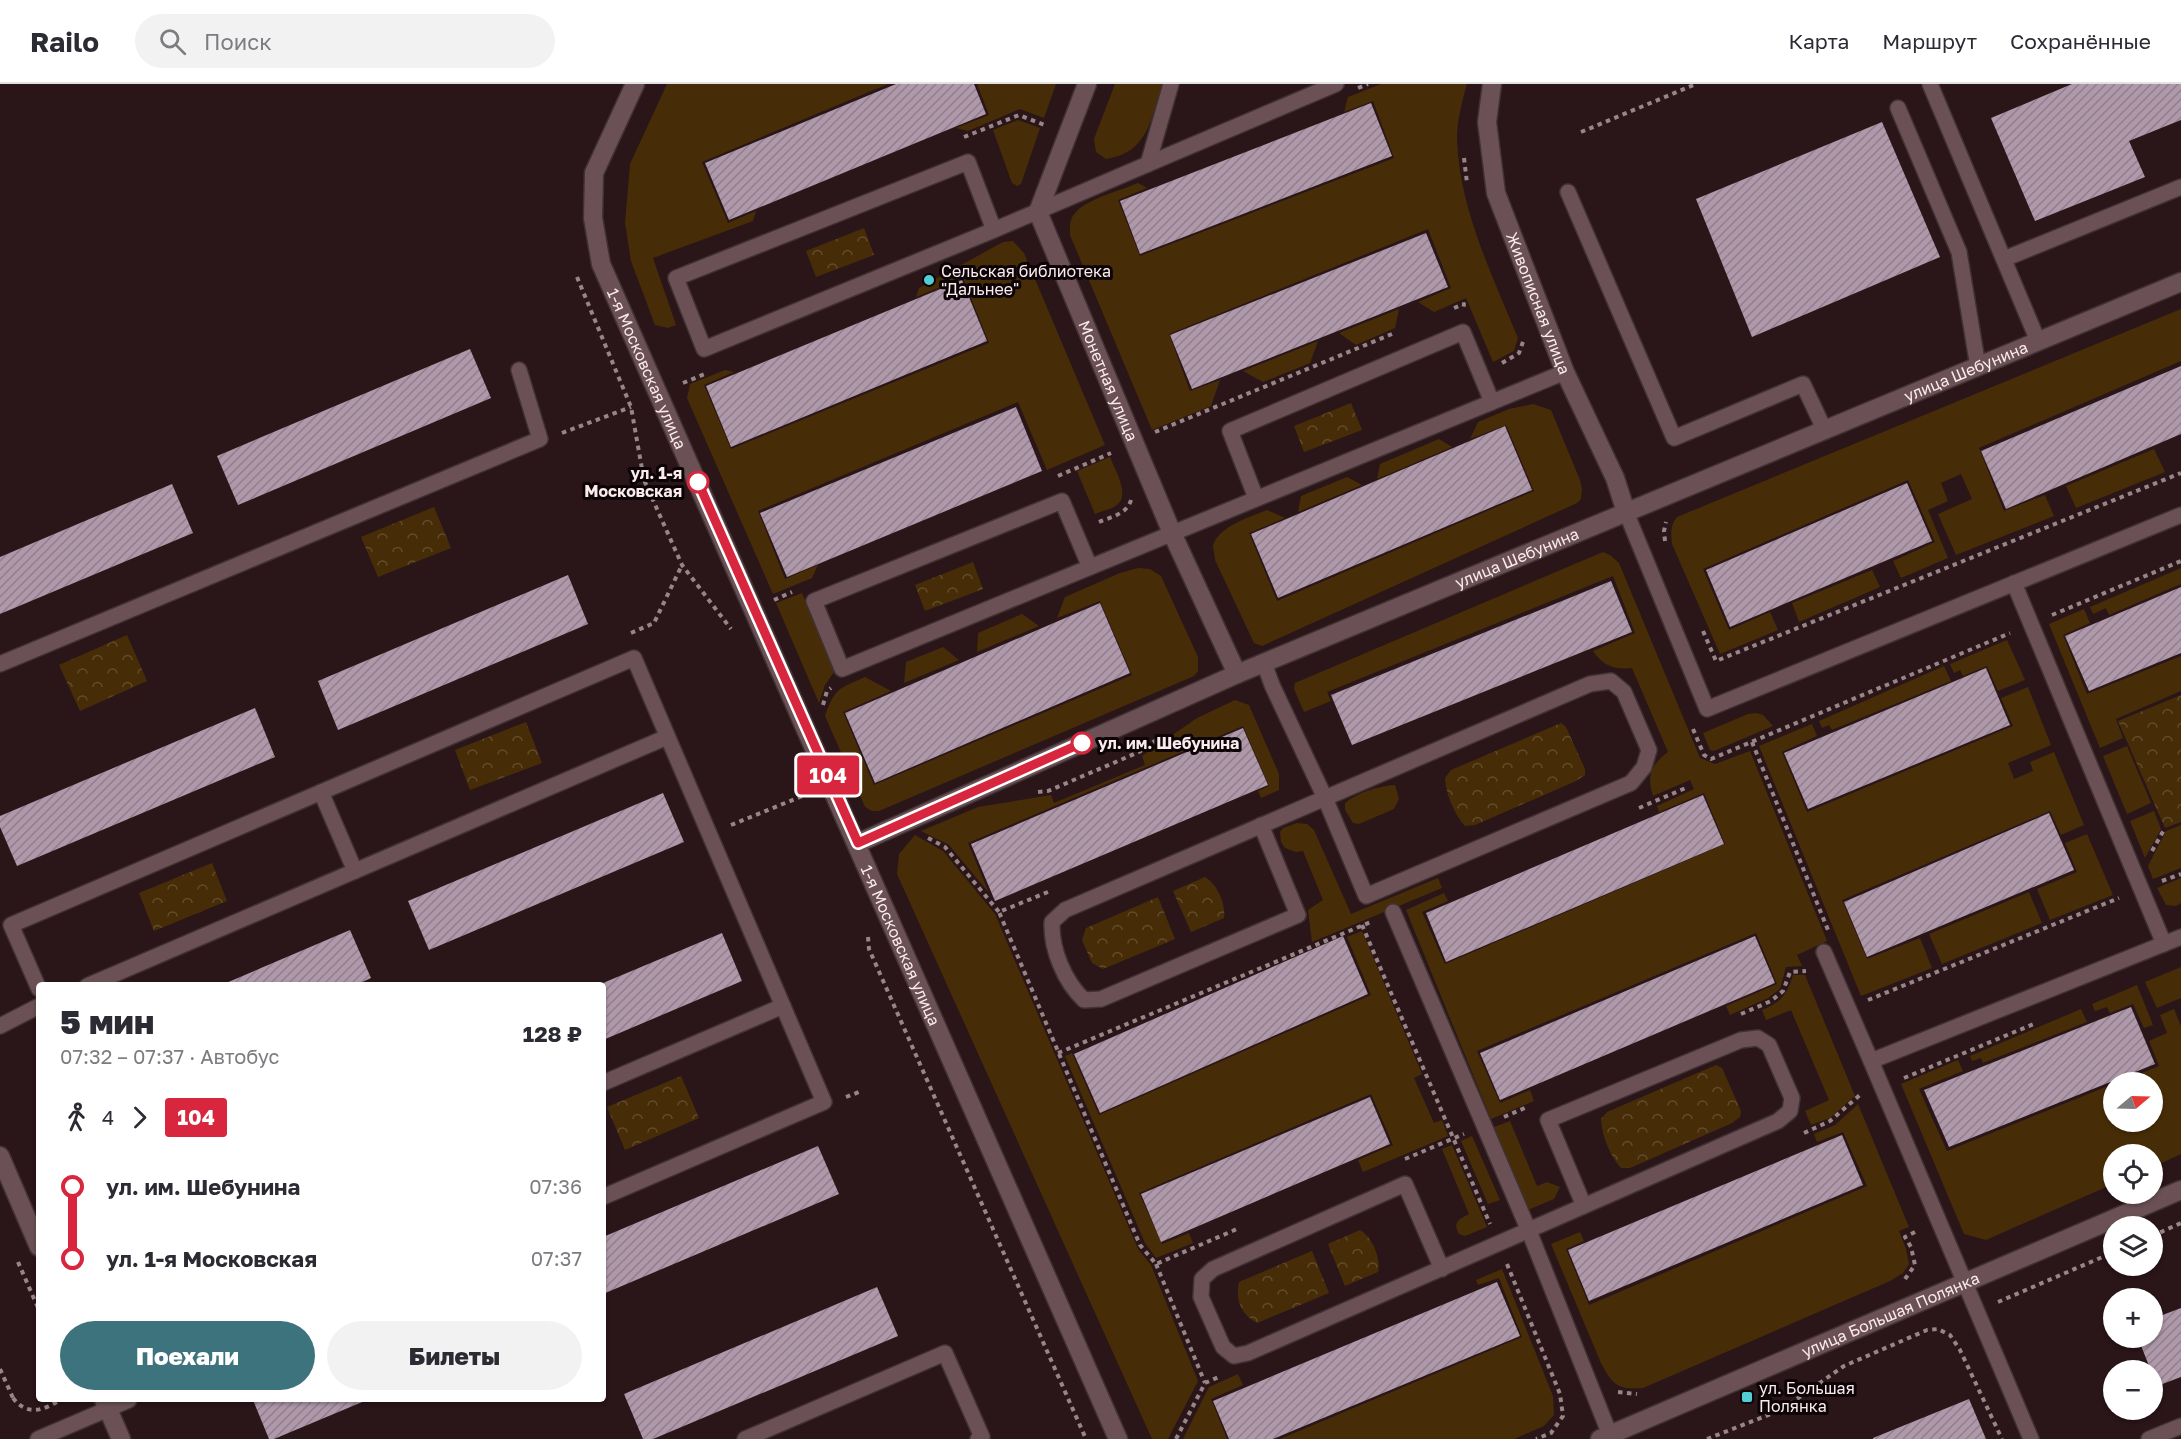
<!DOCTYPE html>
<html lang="ru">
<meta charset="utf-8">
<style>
:root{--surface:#fff;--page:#f2f2f3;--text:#2b2b33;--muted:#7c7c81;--line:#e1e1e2;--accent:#3d737c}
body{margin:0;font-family:"Golos Text",sans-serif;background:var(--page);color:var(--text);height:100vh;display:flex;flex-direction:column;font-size:22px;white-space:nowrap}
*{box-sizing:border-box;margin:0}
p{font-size:20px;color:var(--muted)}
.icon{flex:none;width:33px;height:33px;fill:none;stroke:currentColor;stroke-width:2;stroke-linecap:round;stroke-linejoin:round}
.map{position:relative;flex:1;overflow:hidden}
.drawer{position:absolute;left:36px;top:898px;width:570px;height:420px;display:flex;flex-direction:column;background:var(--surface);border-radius:6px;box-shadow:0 2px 4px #0004}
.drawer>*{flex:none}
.badge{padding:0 12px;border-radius:4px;font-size:21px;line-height:39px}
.needle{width:39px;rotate:71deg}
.tools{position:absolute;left:2103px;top:988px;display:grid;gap:12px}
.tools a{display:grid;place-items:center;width:60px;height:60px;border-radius:50%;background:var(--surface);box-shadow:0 2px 4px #0004;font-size:30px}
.map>.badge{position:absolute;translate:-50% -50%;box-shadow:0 0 0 3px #fff}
.legs{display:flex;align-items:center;gap:9px;height:66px;padding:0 24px;font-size:20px}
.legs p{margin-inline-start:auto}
.headline{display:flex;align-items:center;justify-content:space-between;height:102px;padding:0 24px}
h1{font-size:33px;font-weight:800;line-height:45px}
.primary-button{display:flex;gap:12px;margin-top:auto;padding:12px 24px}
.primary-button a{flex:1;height:69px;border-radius:36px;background:var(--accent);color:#fff;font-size:24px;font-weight:800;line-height:69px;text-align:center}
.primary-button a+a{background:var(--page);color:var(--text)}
ul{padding:0 24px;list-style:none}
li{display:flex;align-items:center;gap:21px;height:72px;font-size:22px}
li i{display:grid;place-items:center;width:9px;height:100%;margin:0 8px;background:currentColor}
li i::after{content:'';width:15px;height:15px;margin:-8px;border:4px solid;border-radius:50%;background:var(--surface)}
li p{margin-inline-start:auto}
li:first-child i{background:linear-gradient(#0000 50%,currentColor 0)}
li:last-child i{background:linear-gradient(currentColor 50%,#0000 0)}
header{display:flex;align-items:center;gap:36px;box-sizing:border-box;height:84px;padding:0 30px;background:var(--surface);border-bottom:2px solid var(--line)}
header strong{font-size:28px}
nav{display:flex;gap:33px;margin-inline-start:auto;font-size:21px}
.search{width:420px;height:54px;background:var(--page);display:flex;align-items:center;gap:15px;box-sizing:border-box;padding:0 21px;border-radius:33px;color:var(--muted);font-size:22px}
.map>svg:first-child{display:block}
</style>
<header>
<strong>Railo</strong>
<div class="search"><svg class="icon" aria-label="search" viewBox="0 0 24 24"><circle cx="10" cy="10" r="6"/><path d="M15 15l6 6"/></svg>Поиск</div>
<nav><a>Карта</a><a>Маршрут</a><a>Сохранённые</a></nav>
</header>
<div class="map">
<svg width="2181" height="1355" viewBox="0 0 2181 1355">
<defs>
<pattern id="forest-crowns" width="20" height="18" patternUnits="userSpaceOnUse" patternTransform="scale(1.5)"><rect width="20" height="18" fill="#472d07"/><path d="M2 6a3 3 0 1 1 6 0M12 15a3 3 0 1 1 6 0" fill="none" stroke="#624c2b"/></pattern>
<pattern id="building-hatch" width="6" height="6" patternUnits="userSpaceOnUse" patternTransform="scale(1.5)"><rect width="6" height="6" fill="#ae98a9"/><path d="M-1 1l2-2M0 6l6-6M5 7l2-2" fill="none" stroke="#907f8c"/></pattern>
</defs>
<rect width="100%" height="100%" fill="#2a1519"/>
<g fill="#472d07">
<path d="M667 0H888L702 78 728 139 756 127 753 137 653 174 676 241 668 244 655 241 631 177 625 139 630 80Z"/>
<path d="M977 0H1056L1044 34 1020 25 968 47 956 44 989 31Z"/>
<path d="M1115 0H1162C1151 35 1148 69 1106 75L1096 68 1094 55Z"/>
<path d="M1381 0H1467C1462 18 1457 36 1457 55 1459 124 1492 191 1518 254L1514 267 1493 278 1466 214 1434 228 1418 218 1451 204 1428 145 1169 250 1190 307 1220 296 1211 322 1152 346 1070 151C1070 142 1069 135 1076 128 1087 115 1122 106 1138 99L1147 104 1118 116 1140 172 1394 74 1373 17 1344 28 1348 13Z"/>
<path d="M1018 36 1040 44 1021 100 1017 102 1012 99 993 46Z"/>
<path d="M1013 157 1024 169 1105 361 1047 386 1018 318 758 427 785 495 818 481 812 494 773 510 687 314 690 300 725 286 734 288 704 301 731 365 989 259 963 194 916 213 919 204 1003 158Z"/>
<path d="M1399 225 1395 244 1356 261 1339 249Z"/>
<path d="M2181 225V277L1979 364 2004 427 2045 411 2054 432 1956 471 1938 430 1972 415 1961 390 1941 399 1948 417 1928 426 1948 474 1901 494 1893 477 1935 458 1908 396 1703 485 1729 546 1770 528 1778 546 1720 570 1672 460C1671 450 1670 441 1677 433Z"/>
<path d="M1318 257 1310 279 1263 298 1243 287Z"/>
<path d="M1533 320 1551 326 1580 396 1582 405 1581 415 1577 419 1262 562 1254 559 1215 476C1215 471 1213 466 1213 462 1217 443 1252 432 1267 426L1285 434 1249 449 1277 517 1534 407 1506 341 1470 355 1478 338 1509 325Z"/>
<path d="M1439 355 1452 363 1377 395 1380 380Z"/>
<path d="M2154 365 2165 388 2076 424 2066 402Z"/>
<path d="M1110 373C1114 384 1130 410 1118 420 1113 425 1102 427 1095 430L1077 387Z"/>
<path d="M1347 393 1362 401 1298 428 1301 412Z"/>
<path d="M1603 468 1610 471 1619 479 1700 674 1715 680 1750 667 1827 857 1797 871 1802 882 1786 883 1780 905 1768 914 1730 931 1726 922 1777 900 1756 849 1477 967 1500 1019 1530 1006 1534 1017 1491 1035 1406 826 1444 809 1448 817 1422 828 1445 880 1725 760 1704 709 1659 728 1657 722 1694 705 1690 696 1653 712C1646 691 1652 680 1668 668L1632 584C1615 586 1603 582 1593 567L1635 549 1613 492 1327 608 1331 617 1304 628 1294 605 1295 599Z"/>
<path d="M1138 484 1150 485 1161 492 1198 573V587L1194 592 879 727H872L865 723 825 632C835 604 838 605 865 593L891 607 843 628 874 701 1132 591 1100 517 1057 534 1065 513 1120 489Z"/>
<path d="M2181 484V500L2109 531 2106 524 2093 530 2090 523Z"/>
<path d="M1872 486 1880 503 1799 538 1792 519Z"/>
<path d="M802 509 834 588 825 601 819 619 776 519Z"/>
<path d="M2084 525 2090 539 2063 551 2087 610 2181 572V607L2116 635 2123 654 2100 664 2049 540Z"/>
<path d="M1022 530 1039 542 977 568 978 549Z"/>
<path d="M2007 556 2025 596 1998 607 1987 582 1963 592 1960 586 1954 589 1950 580Z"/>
<path d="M943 563 959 576 904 599 906 578Z"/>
<path d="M1944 582 1951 597 1832 646 1829 641 1822 644 1819 637Z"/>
<path d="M2028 603 2051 661 2008 679 2014 695 2033 687 2030 678 2054 668 2084 741 2061 751 2050 727 1842 816 1867 875 1920 854 1932 884 1861 912 1759 662 1812 640 1817 652 1782 668 1807 728 2013 642 2001 614Z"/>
<path d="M1235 616 1249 621 1279 690V706L1261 714 1258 707 1269 702 1243 642 968 759 989 809 949 761 921 747 978 723 1051 711 1054 719 1145 681 1142 672 1197 634Z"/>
<path d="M1756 629 1763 631 1773 642 1714 667 1710 666 1703 649 1748 630Z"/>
<path d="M2127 662 2151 719 2127 730 2103 672Z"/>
<path d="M1395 701 1399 715 1394 725 1359 740 1353 739 1345 726V719C1358 708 1379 702 1395 701Z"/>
<path d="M2154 727 2161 745 2145 774 2130 737Z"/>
<path d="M1297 739 1307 740 1314 746 1351 830 1438 794 1442 804 1312 858 1308 826 1323 816 1303 767 1296 768 1285 764 1281 758 1280 748 1283 744Z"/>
<path d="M2181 741V784L2153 795 2148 782 2166 747Z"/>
<path d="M2087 750 2113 811 2050 836 2037 805 2077 788 2065 759Z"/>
<path d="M915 751 943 767 995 830 1138 1165 1151 1181 1198 1297 1168 1355H1152L897 790 899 770Z"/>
<path d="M2181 794V819L2176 822 2166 821 2157 804Z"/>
<path d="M2029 808 2042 839 1942 880 1929 850Z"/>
<path d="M1362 847 1422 990 1414 994 1434 1039 1442 1036 1448 1052 1363 1088 1358 1076 1393 1061 1371 1010 1139 1109 1162 1160 1189 1149 1193 1159 1156 1174 1145 1159 1065 972 1072 969 1099 1031 1371 911 1347 853Z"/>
<path d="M2181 883V914L2157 924 2145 898Z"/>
<path d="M1793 891H1805L1855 1012 1830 1034 1811 1041 1805 1027 1829 1016 1791 926 1766 936 1762 926C1781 918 1787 911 1793 891Z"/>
<path d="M2137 901 2153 941 2144 944 2133 920 2110 929 2107 923 2095 927 2092 920Z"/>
<path d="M2081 925 2087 938 1983 979 1981 974 1972 977 1970 972Z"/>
<path d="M2174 925 2181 942V1070L2153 1083 2152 1071H2114L2113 1100 1986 1156 1964 1150 1901 1000 1958 976 1963 987 1919 1005 1947 1067 2113 1000 2114 1038H2152V999H2117L2159 982 2149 957 2167 949 2160 931Z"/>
<path d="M1858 1020 1909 1143 1899 1147 1906 1165 1909 1180 1903 1189 1890 1197 1643 1304C1617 1306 1613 1301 1601 1279L1551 1160 1580 1148 1584 1157 1566 1165 1589 1221 1867 1102 1843 1048 1817 1058 1814 1050 1835 1041Z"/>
<path d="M1510 1037 1537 1102 1547 1098 1560 1103 1554 1115 1528 1126 1494 1043Z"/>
<path d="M1472 1052 1500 1116 1488 1120 1461 1057Z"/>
<path d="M1452 1061 1487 1143 1465 1152 1459 1150C1452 1137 1460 1135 1469 1130L1442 1065Z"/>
<path d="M1502 1185 1553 1312 1554 1331 1544 1342 1514 1355H1280L1522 1253 1499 1194 1478 1201 1476 1196Z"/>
<path d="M1238 1290 1243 1301 1211 1315 1227 1355H1183L1209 1303Z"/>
</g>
<g fill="url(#forest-crowns)">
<path d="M864 144 874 171 816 193 806 167Z"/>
<path d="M1351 319 1362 346 1304 368 1294 342Z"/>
<path d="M434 423 451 464 378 493 361 453Z"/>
<path d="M973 478 983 505 925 527 915 501Z"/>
<path d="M127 551 147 597 80 627 59 581Z"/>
<path d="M2181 611V738L2165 744 2118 637Z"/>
<path d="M526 638 542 679 470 706 455 666Z"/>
<path d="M1561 639 1566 643 1585 685V691L1576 697 1475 741 1465 742C1454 730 1446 710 1445 694L1451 686Z"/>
<path d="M212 779 227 817 154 847 139 809Z"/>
<path d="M1205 793C1217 800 1226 820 1224 834L1191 848 1173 807Z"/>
<path d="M1158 813 1175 855 1103 885 1092 879 1082 856 1086 844Z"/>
<path d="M1716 981 1722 984 1741 1027 1740 1033 1732 1039 1630 1084H1621C1610 1072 1602 1052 1601 1035L1607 1028Z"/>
<path d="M681 992 699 1034 625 1066 607 1023Z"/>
<path d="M1360 1146C1372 1153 1381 1174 1378 1188L1345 1202 1328 1160Z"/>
<path d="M1312 1167 1329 1209 1257 1239C1241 1231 1235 1215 1239 1198Z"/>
</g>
<g fill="url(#building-hatch)">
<path d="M896 0H974L986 30 729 136 705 79Z"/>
<path d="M2072 0H2181V36L2129 57 2145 93 2035 137 1991 34Z"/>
<path d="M1371 19 1392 72 1140 170 1120 117Z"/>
<path d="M1882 38 1940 173 1752 253 1696 115Z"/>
<path d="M1426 149 1448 203 1192 305 1170 251Z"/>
<path d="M962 196 987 257 731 363 706 302Z"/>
<path d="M470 265 491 314 238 421 217 372Z"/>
<path d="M2181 282V350L2006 425 1981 367Z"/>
<path d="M1016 323 1042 387 787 493 760 429Z"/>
<path d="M1505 342 1532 406 1278 514 1251 450Z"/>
<path d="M1907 399 1932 457 1730 543 1706 486Z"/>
<path d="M172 400 193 449 0 530V473Z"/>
<path d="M568 491 588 540 338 646 318 597Z"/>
<path d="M1611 497 1632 548 1352 661 1331 611Z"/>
<path d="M2181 503V569L2089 607 2065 552Z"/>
<path d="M1100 519 1130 589 875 699 845 629Z"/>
<path d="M1986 584 2010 641 1808 725 1784 669Z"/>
<path d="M255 624 275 673 17 782 0 743V732Z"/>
<path d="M1243 644 1268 701 995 817 971 760Z"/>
<path d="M663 709 684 758 429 866 408 817Z"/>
<path d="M1703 711 1724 760 1446 878 1426 829Z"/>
<path d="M2049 729 2074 786 1867 873 1844 818Z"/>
<path d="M350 846 371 894 354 902H219Z"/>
<path d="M722 849 742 897 603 956V899Z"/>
<path d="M1343 852 1368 910 1100 1029 1074 970Z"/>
<path d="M1755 852 1775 899 1500 1016 1480 969Z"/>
<path d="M2131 923 2155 980 1949 1063 1924 1006Z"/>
<path d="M1370 1013 1390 1060 1161 1158 1141 1110Z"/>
<path d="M1842 1051 1863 1101 1589 1217 1568 1166Z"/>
<path d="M818 1062 839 1110 603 1210V1153Z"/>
<path d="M1497 1198 1520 1252 1273 1355H1229L1213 1317Z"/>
<path d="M877 1203 898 1252 653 1355H643L624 1310Z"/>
<path d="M2181 1224V1293L2157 1302 2138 1254H2152V1235Z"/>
<path d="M1969 1315 1986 1355H1873V1354Z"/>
<path d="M253 1316H367L274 1355H269Z"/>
</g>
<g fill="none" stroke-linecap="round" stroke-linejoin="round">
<defs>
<g id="lane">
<path d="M1930 0 2038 257"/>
<path d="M1898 24 1959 168 1978 283"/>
<path d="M1148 80 1336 0"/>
<path d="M1568 108 1674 354 1803 300 1825 347"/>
<path d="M994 146 968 78 676 194 704 265 994 146 1148 80 1171 0"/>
<path d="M2004 175 2181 103"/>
<path d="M1256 414 1230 347 1463 248 1492 318"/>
<path d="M1626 428 1707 625 2181 431"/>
<path d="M1089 481 1062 417 814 517 842 585 1565 288"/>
<path d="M2014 499 2164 860"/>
<path d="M0 580 540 355 519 286"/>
<path d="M321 708 355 787"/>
<path d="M1261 741 1298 831 1101 915 1084 916C1064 897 1051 865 1052 838L1065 826C1240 750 1415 676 1590 600L1611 597 1624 608 1649 666 1644 683 1631 699 1366 812 1325 714 1272 601 1264 579"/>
<path d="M1393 828 1529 1147 1610 1351"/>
<path d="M1824 868 1871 977"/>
<path d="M87 902 667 653"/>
<path d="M39 905 11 841 634 574 824 1018 603 1113"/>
<path d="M0 942 39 922"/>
<path d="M603 999 783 922"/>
<path d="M1442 1185 1405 1100 1213 1185 1202 1195 1201 1213 1223 1263 1234 1272 1248 1269C1425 1192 1602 1115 1778 1037L1790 1027 1792 1014 1769 961 1758 954 1741 956 1548 1036 1584 1122"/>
<path d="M38 1355 129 1316"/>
<path d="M745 1355 945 1269 982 1353 978 1355"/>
<path d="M2031 1355 1871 977 2181 853"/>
<path d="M2149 1355 2181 1342"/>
</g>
<g id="street">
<path id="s1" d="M1087 0 1038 128 1172 449 1237 590"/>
<path id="s2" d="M1492 0 1487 38 1496 109 1565 288 1615 394 1626 428"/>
<path id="s3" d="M858 759 1237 590 2181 198"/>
<path d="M0 1072 39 1163"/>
<path d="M104 1316 121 1355"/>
<path id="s4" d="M1600 1355 2181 1106"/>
</g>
<g id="secondary">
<path id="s5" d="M635 0 594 89 593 134 601 180 1118 1355"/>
</g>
</defs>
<use href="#lane" stroke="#403133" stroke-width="18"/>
<use href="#street" stroke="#403133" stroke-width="21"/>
<use href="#secondary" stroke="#403133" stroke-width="21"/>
<g stroke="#978588" stroke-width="4" stroke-dasharray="4.5 4.5" stroke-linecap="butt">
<path d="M1358 4 1368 0"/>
<path d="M1581 48 1696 0"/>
<path d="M964 53 1019 31 1047 42"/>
<path d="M1464 74 1467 99"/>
<path d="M577 193 631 323 644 396 682 481 731 545"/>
<path d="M1454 224 1464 220 1463 226"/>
<path d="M1502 279 1519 269 1524 255"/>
<path d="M683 299 707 289"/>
<path d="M1155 348 1392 250"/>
<path d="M562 349 631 323"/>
<path d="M1058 392 1111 369"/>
<path d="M1099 438C1111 433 1127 430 1131 416"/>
<path d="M1665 457 1664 447 1666 438"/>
<path d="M774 516 792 508"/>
<path d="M2052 531 2181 477"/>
<path d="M1703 547 1716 577 2181 389"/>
<path d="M631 549 654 539 682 481"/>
<path d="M823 621 827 607 831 604"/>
<path d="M1693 645 1704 671 1711 675 2010 549"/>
<path d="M1752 658 1828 846"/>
<path d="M1038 708 1048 707 1139 668 1159 654"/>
<path d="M1639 724 1688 703"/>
<path d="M731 741 805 711"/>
<path d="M928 754 945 763 999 828"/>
<path d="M2152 767 2165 744"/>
<path d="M2162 797 2181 790"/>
<path d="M1048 808 999 828 1140 1161 1156 1180 1237 1145"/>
<path d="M1362 841 1490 1140"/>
<path d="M868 853 869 865 1086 1355"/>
<path d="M1868 916 2119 814"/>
<path d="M1741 930 1771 917 1783 907 1790 888 1806 887"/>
<path d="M1058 969 1373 837"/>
<path d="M1904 994 2036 939"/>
<path d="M846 1013 859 1008"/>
<path d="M1504 1033 1527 1023"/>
<path d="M1804 1049 1830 1037 1861 1010"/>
<path d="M1405 1075 1464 1050"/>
<path d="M2152 1152 2181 1139"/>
<path d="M18 1178 39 1226"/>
<path d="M1156 1180 1205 1299"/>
<path d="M1507 1180 1560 1310 1563 1332 1551 1349 1536 1355"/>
<path d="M1905 1195 1915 1181 1911 1163 1905 1153 1917 1147"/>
<path d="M1998 1218 2114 1168"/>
<path d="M0 1285 13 1314"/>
<path d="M1618 1308 1637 1310"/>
<path d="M13 1314C27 1332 42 1327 60 1316"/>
<path d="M1176 1355 1205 1299 1221 1292"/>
<path d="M1707 1355 1781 1326 1844 1282 1927 1246 1938 1245 1950 1251 1960 1266 2002 1355"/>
</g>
<use href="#lane" stroke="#6b5156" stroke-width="15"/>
<use href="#street" stroke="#6b5156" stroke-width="18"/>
<use href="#secondary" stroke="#6b5156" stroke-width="18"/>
</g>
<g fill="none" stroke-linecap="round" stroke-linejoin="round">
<defs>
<path id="line-1" d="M698 398 858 759 1082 659"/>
</defs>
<use href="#line-1" stroke="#fff" stroke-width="14"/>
<use href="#line-1" stroke="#d7263d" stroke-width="9"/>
</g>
<g fill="#52ccd5" stroke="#0c0406" stroke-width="2">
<circle cx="929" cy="196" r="6"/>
<rect x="1741" y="1307" width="12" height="12" rx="3"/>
</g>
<g fill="#fff" stroke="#d7263d" stroke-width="3">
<circle cx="698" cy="398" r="10"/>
<circle cx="1082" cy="659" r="10"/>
</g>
<g text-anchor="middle" stroke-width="6" stroke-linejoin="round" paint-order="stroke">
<g font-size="16" fill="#fbebed" stroke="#0c0406" text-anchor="start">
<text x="941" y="193">Сельская библиотека<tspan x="941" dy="18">"Дальнее"</tspan></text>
<text x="1759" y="1310">ул. Большая<tspan x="1759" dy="18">Полянка</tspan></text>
</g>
<g font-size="16" fill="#fbebed" stroke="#0c0406">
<text dy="6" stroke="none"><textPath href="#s2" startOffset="228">Живописная улица</textPath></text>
<text dy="6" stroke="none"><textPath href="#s5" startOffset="304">1-я Московская улица</textPath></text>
<text dy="6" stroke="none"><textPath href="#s3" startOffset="1204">улица Шебунина</textPath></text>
<text dy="6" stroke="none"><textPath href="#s1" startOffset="320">Монетная улица</textPath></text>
<text dy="6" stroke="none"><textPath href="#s3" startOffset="718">улица Шебунина</textPath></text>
<text dy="6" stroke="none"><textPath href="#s5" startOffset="934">1-я Московская улица</textPath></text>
<text dy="6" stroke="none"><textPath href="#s4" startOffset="316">улица Большая Полянка</textPath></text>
</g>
<g font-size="16" font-weight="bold" fill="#fbebed" stroke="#0c0406" text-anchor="end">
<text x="682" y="395">ул. 1-я<tspan x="682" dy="18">Московская</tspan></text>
<text x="1098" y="665" text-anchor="start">ул. им. Шебунина</text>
</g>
</g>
</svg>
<div class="tools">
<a><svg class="needle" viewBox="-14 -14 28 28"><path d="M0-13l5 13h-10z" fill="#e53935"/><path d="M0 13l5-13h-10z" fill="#7c7c81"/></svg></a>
<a><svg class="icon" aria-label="locate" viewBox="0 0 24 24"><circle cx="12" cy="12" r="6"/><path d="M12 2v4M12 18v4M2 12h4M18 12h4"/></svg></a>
<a><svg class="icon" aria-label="layers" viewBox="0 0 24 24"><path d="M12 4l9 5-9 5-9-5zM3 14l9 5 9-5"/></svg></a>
<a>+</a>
<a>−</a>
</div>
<b class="badge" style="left:828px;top:691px;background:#d7263d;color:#fff">104</b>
<section class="drawer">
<div class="headline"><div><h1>5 мин</h1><p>07:32 – 07:37 · Автобус</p></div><b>128 ₽</b></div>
<div class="legs"><svg class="icon" aria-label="walk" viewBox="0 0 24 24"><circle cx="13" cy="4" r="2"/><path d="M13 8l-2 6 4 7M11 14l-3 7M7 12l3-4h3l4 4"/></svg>4<svg class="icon" aria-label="forward" viewBox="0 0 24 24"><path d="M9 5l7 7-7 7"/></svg><b class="badge" style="background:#d7263d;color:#fff">104</b></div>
<ul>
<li><i style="color:#d7263d"></i><b>ул. им. Шебунина</b><p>07:36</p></li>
<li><i style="color:#d7263d"></i><b>ул. 1-я Московская</b><p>07:37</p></li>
</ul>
<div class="primary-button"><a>Поехали</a><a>Билеты</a></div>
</section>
</div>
